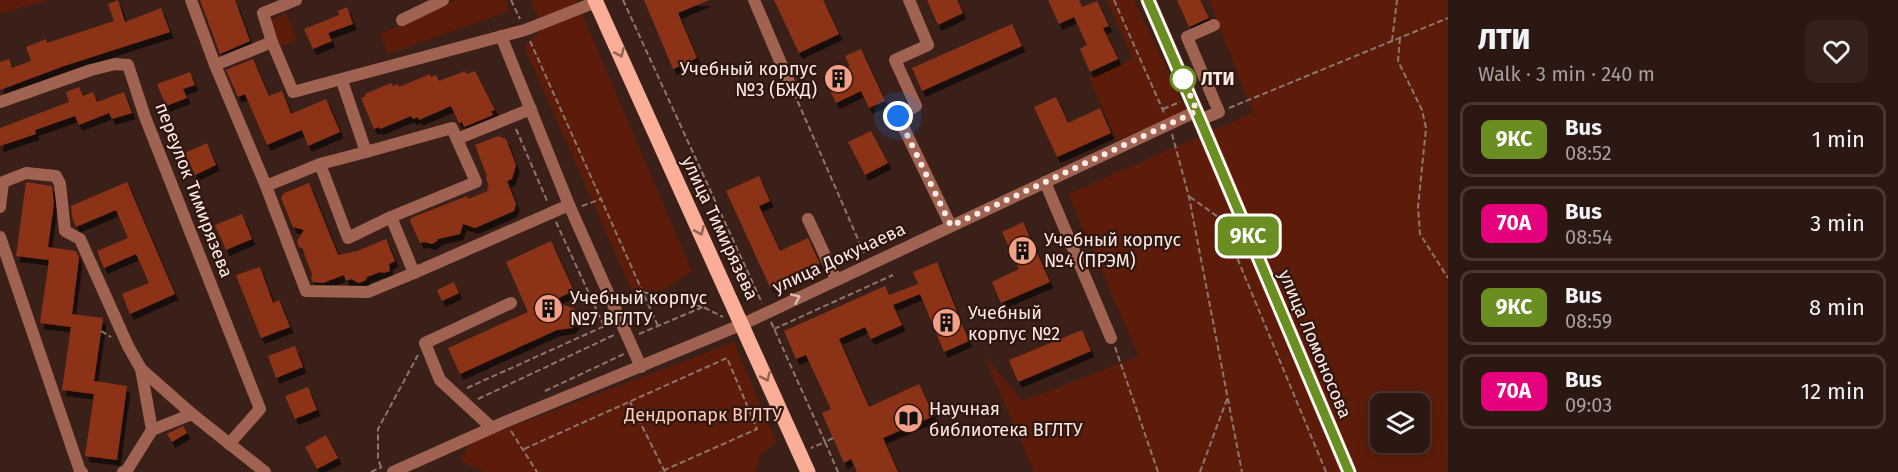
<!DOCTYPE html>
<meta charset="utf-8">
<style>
:root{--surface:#2c1812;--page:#34211b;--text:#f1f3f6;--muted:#a6a09f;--line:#483732}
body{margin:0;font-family:"Fira Sans",sans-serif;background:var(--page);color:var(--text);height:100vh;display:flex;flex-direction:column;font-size:22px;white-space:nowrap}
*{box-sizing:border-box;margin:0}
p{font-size:20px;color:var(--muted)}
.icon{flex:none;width:33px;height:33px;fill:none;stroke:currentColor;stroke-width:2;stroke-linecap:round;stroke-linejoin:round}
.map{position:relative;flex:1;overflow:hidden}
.details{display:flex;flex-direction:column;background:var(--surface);width:450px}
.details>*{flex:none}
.badge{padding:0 12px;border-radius:9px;font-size:21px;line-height:39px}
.controls{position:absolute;left:1370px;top:393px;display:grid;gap:12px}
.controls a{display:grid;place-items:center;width:60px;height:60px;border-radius:12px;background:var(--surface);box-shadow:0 3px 15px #0003,0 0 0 2px var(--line);font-size:30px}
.you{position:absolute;width:30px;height:30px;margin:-15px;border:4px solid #fff;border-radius:50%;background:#1a73e8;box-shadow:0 0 0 9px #1a73e833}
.map>.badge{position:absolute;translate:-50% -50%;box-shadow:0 0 0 3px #fff}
.round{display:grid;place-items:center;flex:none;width:63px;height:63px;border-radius:12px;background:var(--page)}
.head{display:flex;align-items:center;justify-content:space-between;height:102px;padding:0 30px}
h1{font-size:28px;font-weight:800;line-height:45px}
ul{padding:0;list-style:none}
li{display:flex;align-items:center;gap:18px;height:75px;margin:0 12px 9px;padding:0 18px;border:3px solid var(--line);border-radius:12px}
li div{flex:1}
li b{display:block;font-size:22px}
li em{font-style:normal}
li .badge{min-width:66px;font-weight:700;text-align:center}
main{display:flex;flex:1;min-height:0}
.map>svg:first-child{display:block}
</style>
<main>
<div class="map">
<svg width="1448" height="472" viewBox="0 0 1448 472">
<defs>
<filter id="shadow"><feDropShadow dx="3.5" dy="6" stdDeviation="0" flood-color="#0009"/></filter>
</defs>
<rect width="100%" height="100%" fill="#3a2018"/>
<g fill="#5c1c09" fill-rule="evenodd">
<path d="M0 0H47L0 14Z"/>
<path d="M456 0H505L510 11 388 54 380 34Z"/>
<path d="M530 0H576L692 271 662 291 631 289 524 46 544 28Z"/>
<path d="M1107 0H1134L1186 110 1117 141 1089 78 1133 59Z"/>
<path d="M1209 0H1448V472H1034L984 356 1023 401 1139 356 1068 194 1253 113ZM1380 404H1419V442H1380Z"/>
<path d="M286 13 297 40 281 46 271 20Z"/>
<path d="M734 342 776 442 760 455 756 472H483L460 460 472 442Z"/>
</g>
<g fill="#8c3319" filter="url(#shadow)">
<path d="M118 0 125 22 161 8 170 32 64 66 0 90V62L9 59 12 68 31 61 26 47 46 39 47 43 114 21 108 4Z"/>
<path d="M200 0H235L250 41 220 54Z"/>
<path d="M644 0H709L678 13 697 58 673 69Z"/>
<path d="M774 0H823L839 34 799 53Z"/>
<path d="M927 0H957L963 13 938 25Z"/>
<path d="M1048 0H1079L1082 7 1097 1 1109 26 1103 28 1118 59 1090 72 1080 49 1087 45 1074 17 1059 24Z"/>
<path d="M1177 0H1200L1209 18 1189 27Z"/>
<path d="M347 7 353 24 328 33 332 41 313 49 304 29 339 15 338 11Z"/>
<path d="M1012 24 1022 46 922 91 912 68Z"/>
<path d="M861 49 885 101 869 108 861 91 836 103 824 78 850 66 845 56Z"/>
<path d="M253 59 269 96 282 91 291 114 326 99 340 132 308 146 302 130 267 145 245 94 238 97 226 70Z"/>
<path d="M465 71 467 74 475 71 495 110 491 111 493 115 464 127 462 122 459 123 451 106 419 120 418 117 413 119 411 116 380 129 379 127 374 129 361 98 366 96 365 94 391 83 393 86 398 84 399 87 430 74 431 77 436 75 439 81Z"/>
<path d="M190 72 195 85 183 89 187 98 166 106 157 84Z"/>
<path d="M79 87 83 96 93 92 97 102 124 92 132 113 112 119 109 113 79 125 75 116 35 130 36 134 0 146V128L69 102 66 92Z"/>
<path d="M1056 97 1068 123 1100 108 1111 133 1057 157 1034 107Z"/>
<path d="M871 131 888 163 865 175 848 142Z"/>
<path d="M498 136 506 139 516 165 512 179 507 181 516 204 514 211 475 228 463 224 460 234 438 239 437 241 432 244 424 242 420 243 410 221 411 218 467 196 468 199 488 191 487 188H489L486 177 487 176 475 145Z"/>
<path d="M207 143 216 165 195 175 185 153Z"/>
<path d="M759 176 770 201 759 206 780 251 808 238 820 264 770 287 726 191Z"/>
<path d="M26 182 52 186 54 203 48 247 76 251 79 258 72 314 103 318 94 381 127 386 117 460 85 456 94 394 62 390 71 327 40 323 49 260 16 256Z"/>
<path d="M127 182 175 294 130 314 122 294 149 283 136 254 104 268 97 251 128 238 116 210 76 227 72 217 71 206Z"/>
<path d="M309 183 338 255 357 251 386 239 395 261 389 264 390 271 383 273 380 272 367 277 366 280 359 283 351 279 346 281 344 275 323 283 313 282 311 278 312 274 302 248 299 247 297 241 304 230 293 227 281 198 284 193Z"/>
<path d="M242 214 252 239 226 250 215 225Z"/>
<path d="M1023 222 1050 282 1001 303 992 282 1019 269 1002 232Z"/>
<path d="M551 241 574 291 552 301 575 309 578 320 572 328 557 330 460 374 448 348 528 312 506 262Z"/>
<path d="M937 262 969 341 944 352 920 294 893 305 902 325 871 339 865 327 839 339 869 407 919 384 934 416 883 438 898 472H857L851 459 844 463 822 413 831 409 806 355 796 359 784 331 885 286 889 295 918 284 913 272Z"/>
<path d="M260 267 273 303 279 300 290 327 261 338 236 275Z"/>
<path d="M454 282 459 293 442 301 437 290Z"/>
<path d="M1082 330 1091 351 1018 382 1009 360Z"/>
<path d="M295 346 303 367 276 378 268 356Z"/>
<path d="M308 387 317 410 295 419 285 396Z"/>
<path d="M183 426 187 433 172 442 167 434Z"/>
<path d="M326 435 338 458 317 469 305 447Z"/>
</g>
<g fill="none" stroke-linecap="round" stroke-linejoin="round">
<g stroke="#8d766f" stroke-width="2" stroke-dasharray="6 3" stroke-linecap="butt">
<path d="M511 0 520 19"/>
<path d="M623 0 762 303"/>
<path d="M1114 0 1165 115"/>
<path d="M1400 38 1398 61 1422 110 1426 128 1418 207 1420 234 1448 278"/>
<path d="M530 41 658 326"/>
<path d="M1392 41 1397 0"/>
<path d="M794 93 864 253"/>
<path d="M1229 108 1448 18"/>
<path d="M1163 109 1180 102"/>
<path d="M516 129 548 203"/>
<path d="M1172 134 1189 197 1242 472"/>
<path d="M1190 197 1221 219 1326 472"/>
<path d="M582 206 601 199"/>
<path d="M556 222 604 326"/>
<path d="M643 292 703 307 723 317"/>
<path d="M771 322 825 442 811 448"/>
<path d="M774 329 893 275"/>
<path d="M101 331 111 337"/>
<path d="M639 334 703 307"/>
<path d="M1115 347 1158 472"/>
<path d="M467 388 609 324"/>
<path d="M545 391 624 354"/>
<path d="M478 399 614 335"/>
<path d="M630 402 665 472"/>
<path d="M511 431 537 472"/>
<path d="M833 438 825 442 838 472"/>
<path d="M524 449 727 358 757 429 660 472"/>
<path d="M381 467 378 459V429L418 355"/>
<path d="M371 472 382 467"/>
<path d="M1200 472 1227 399"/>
</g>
<g stroke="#a06351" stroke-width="12">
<path d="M191 0 215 65 266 186 320 164 366 152"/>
<path d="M754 0 789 82"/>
<path d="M909 0 928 45 895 60 916 106 898 116 951 226"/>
<path d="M402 20 443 0"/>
<path d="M501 36 569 205 641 367"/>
<path d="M272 42 263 13 296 0"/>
<path d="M215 65 272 42 293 92 525 30 596 2"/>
<path d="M342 81 366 152 452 128 476 182 391 217 414 273 569 205"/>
<path d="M0 102 91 70 115 64 128 65 145 117 260 409 229 444"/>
<path d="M1200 120 1219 112 1187 37 1214 25"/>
<path d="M457 139 531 109"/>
<path d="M320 164 348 238 391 217"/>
<path d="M1045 182 1111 338"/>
<path d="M266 186 306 291 368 292 414 273"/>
<path d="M0 207 3 182 26 173 56 176 60 184 65 231 80 239 128 346 141 369 192 414 265 472"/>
<path d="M808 219 836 279"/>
<path d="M0 237 80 471 82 472"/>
<path d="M141 369 152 430"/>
<path d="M492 428 440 380 425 343 511 303"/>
<path d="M123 472 127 470 152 430 192 414"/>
<path d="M393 472 505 422 743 324 1197 111"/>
</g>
<g stroke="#faad97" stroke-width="15">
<path d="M595 0 808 472"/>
<path d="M1148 0 1200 120 1349 472"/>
</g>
</g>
<defs><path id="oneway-chevron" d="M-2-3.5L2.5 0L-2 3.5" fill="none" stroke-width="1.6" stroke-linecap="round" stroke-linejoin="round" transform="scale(1.5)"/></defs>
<g stroke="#946253">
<use href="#oneway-chevron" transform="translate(620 53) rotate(66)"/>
<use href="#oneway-chevron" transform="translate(700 231) rotate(66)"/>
<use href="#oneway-chevron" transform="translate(766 377) rotate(66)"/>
</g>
<use stroke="#ddbbb2" href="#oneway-chevron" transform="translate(796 298) rotate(-25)"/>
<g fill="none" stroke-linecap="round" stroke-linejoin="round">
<defs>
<path id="line" d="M1148 0 1200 120 1349 472"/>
</defs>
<use href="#line" stroke="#fff" stroke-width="14"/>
<use href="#line" stroke="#6b8e23" stroke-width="9"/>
<path stroke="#feebe6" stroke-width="6" stroke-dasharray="0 10.8" d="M898 116 951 226 1197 111 1183 79"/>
</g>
<defs>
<symbol id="building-disc" viewBox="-11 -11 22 22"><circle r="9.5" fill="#f49e86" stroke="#2f160f"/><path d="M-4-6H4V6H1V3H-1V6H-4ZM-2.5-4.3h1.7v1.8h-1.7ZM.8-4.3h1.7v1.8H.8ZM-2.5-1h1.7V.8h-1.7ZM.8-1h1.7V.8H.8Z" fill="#111"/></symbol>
<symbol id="library-disc" viewBox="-11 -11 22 22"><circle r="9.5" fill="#f49e86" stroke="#2f160f"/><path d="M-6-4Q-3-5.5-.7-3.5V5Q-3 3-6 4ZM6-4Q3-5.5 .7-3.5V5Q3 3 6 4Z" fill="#111"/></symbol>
</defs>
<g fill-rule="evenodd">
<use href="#building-disc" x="822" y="62" width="33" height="33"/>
<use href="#building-disc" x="1006" y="234" width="33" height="33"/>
<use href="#building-disc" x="532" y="292" width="33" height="33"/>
<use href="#building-disc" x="930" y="306" width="33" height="33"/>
<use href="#library-disc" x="892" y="402" width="33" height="33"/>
</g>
<circle fill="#fff" stroke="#6b8e23" stroke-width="3" cx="1183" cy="79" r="12"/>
<g text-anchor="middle" stroke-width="4.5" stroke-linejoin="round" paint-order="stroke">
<g font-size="18" fill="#feebe6" stroke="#2f160f" text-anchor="start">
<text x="817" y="75" text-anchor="end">Учебный корпус<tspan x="817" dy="21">№3 (БЖД)</tspan></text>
<text x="1044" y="246">Учебный корпус<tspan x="1044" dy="21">№4 (ПРЭМ)</tspan></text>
<text x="570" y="304">Учебный корпус<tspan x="570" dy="21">№7 ВГЛТУ</tspan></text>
<text x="968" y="319">Учебный<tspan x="968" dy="21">корпус №2</tspan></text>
<text x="929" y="415">Научная<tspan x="929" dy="21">библиотека ВГЛТУ</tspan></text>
</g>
<g font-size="18" font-weight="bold" fill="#feebe6" stroke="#2f160f" text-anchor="start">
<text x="1201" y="85">ЛТИ</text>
</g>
<g font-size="18" fill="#feebe6" stroke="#2f160f">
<text transform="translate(194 190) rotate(69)" y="6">переулок Тимирязева</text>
<text transform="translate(720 228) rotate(65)" y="6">улица Тимирязева</text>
<text transform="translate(839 258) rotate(-25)" y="6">улица Докучаева</text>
<text transform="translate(1315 344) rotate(67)" y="6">улица Ломоносова</text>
</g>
<g font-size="18" fill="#ffcbbc" stroke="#2f160f">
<text x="703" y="421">Дендропарк ВГЛТУ</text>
</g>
</g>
</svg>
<div class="controls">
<a><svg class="icon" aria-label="layers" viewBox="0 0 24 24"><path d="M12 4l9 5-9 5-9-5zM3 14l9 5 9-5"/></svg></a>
</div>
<div class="you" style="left:898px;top:116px"></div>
<b class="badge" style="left:1248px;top:236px;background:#6b8e23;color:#fff">9КС</b>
</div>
<section class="details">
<div class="head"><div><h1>ЛТИ</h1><p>Walk · 3 min · 240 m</p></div><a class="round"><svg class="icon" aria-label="heart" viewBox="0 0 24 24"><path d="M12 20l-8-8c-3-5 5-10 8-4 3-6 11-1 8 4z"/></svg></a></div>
<ul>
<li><span class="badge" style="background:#6b8e23;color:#fff">9КС</span><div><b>Bus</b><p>08:52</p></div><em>1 min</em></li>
<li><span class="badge" style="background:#e6007e;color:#fff">70А</span><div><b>Bus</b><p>08:54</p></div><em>3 min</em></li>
<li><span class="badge" style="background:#6b8e23;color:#fff">9КС</span><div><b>Bus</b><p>08:59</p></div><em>8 min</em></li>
<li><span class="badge" style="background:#e6007e;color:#fff">70А</span><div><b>Bus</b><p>09:03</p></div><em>12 min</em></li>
</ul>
</section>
</main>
